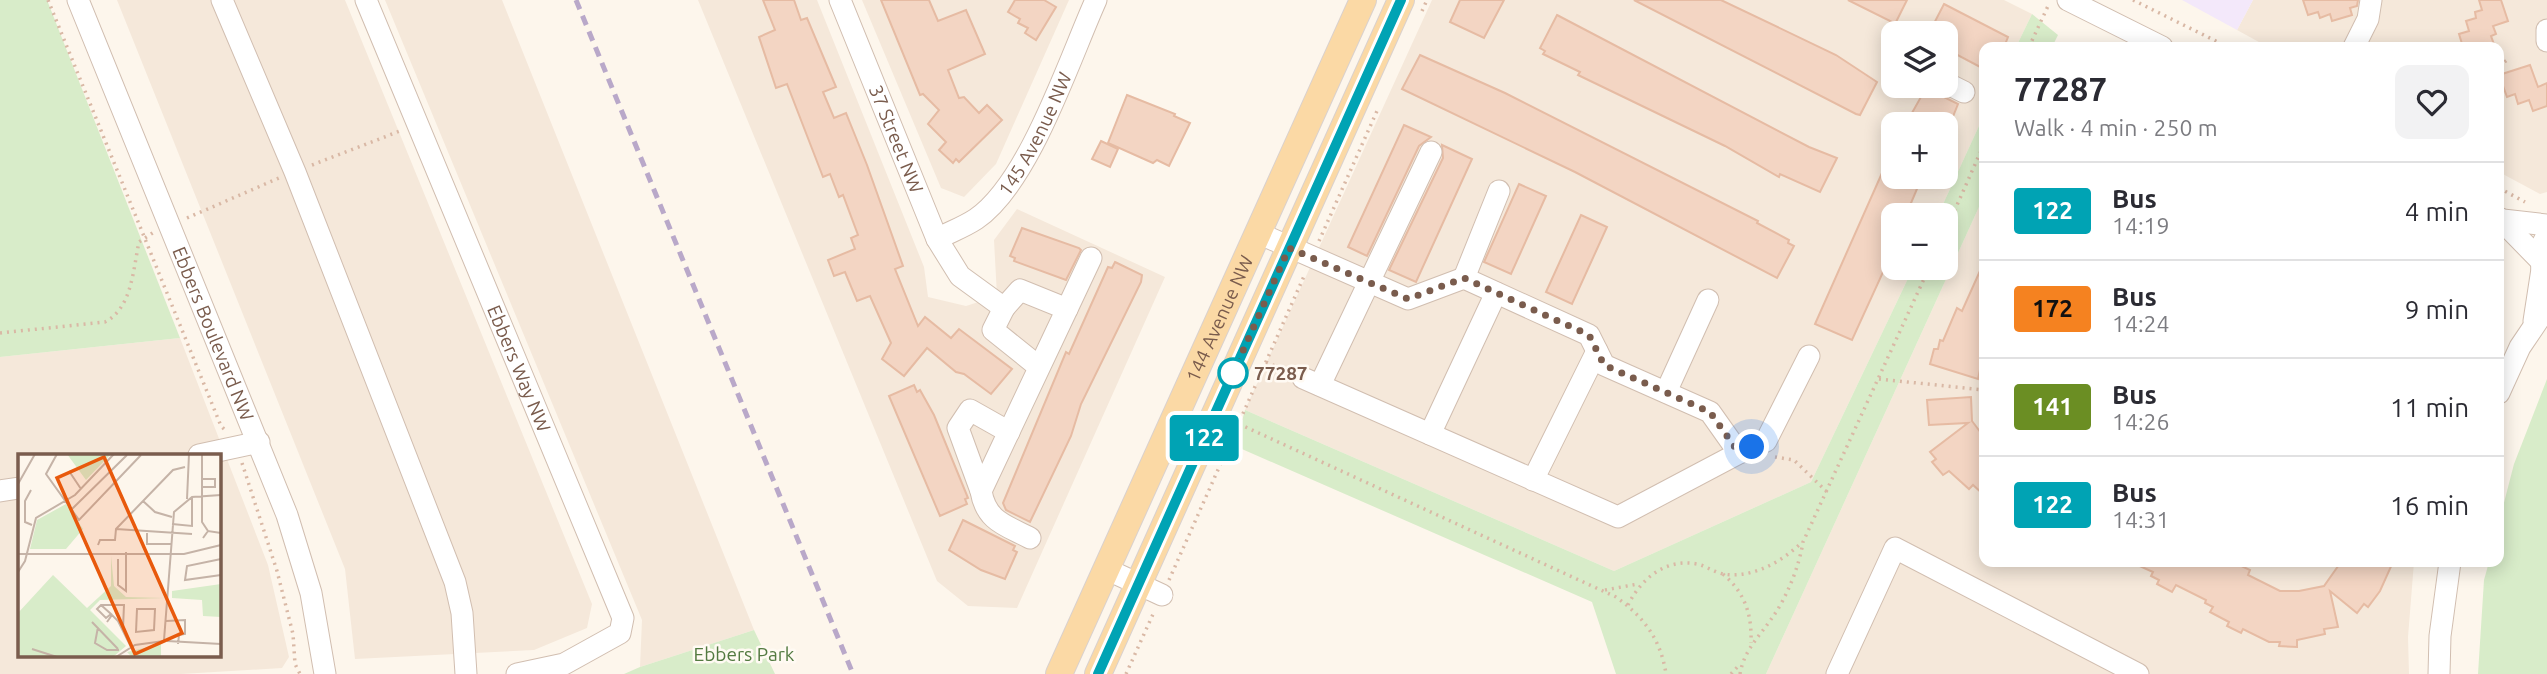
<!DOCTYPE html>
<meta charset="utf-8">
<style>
:root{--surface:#fff;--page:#f2f2f3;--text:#2b2b33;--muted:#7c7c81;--line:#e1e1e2}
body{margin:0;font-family:Ubuntu,sans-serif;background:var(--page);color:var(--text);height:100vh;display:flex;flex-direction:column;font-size:26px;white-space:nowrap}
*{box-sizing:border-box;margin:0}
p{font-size:23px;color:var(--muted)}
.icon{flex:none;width:38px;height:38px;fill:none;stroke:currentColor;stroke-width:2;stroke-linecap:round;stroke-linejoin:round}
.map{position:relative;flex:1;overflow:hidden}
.drawer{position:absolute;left:1979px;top:42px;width:525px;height:525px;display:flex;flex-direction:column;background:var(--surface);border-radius:14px;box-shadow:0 4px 18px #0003}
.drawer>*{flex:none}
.badge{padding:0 14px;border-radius:5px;font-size:24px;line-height:46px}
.controls{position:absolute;left:1881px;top:21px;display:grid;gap:14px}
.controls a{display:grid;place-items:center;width:77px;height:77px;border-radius:14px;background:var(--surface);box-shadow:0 4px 18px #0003;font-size:35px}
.you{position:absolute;width:35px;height:35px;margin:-18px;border:5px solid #fff;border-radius:50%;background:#1a73e8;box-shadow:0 0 0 10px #1a73e833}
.map>.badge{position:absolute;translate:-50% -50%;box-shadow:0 0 0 4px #fff}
.round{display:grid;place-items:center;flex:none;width:74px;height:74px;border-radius:14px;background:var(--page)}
.head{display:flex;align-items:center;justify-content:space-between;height:119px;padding:0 35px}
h1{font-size:33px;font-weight:700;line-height:52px}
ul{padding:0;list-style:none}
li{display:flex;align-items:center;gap:21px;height:98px;padding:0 35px;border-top:2px solid var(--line)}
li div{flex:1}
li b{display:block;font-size:26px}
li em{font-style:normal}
li .badge{min-width:77px;font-weight:700;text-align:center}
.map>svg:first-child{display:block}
</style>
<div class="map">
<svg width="2547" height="674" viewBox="0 0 2547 674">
<rect width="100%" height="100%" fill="#fdf6ec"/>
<g fill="#f5e8da" fill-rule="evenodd">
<path d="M117 0H345L592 604 587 628 534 650 355 659 345 569Z"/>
<path d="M385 0H502L754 630 640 667 642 620Z"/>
<path d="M698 0H817L924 267 928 297 966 306 997 296 994 240 1017 209 1165 277 1017 608 968 606 937 581Z"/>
<path d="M862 0H1069L996 164 964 197 941 188Z"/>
<path d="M1432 0H2004L2032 14 2016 47H1984V115L1938 215H1894V268H1913L1811 482 1614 571 1245 410ZM1894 33H1946V86H1894ZM1894 124H1946V177H1894Z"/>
<path d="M2253 0H2547V192L2540 194 2499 172V47H2268L2237 30Z"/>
<path d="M1984 196V562H2414L2408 637 2409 674H1766Z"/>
<path d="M180 338 268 565 289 657 282 668 181 674H0V357ZM19 455H219V655H19Z"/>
</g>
<path fill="#f3e8fa" d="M2182 0H2253L2237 30Z"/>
<g fill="#d8ecc9">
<path d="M0 0H47L180 338 0 357Z"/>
<path d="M2032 14 2058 35 2052 47H2016Z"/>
<path d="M1984 115V196L1766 674H1616L1592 602 1235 446 1245 410 1614 571 1811 482 1913 268H1946V215H1938Z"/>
<path d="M2547 379V674H2478L2484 580 2489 562H2499V522L2514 464Z"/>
<path d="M754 630 775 674H624L640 667Z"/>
</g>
<g fill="#f3d5c3" stroke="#e6bba3" stroke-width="2">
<path d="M763 0H794L801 20 807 18 836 87 823 92 834 118 846 113 867 165 903 266 895 269 918 326 925 317 951 338 959 329 1012 369 991 394 964 374 956 372 927 348 904 376 882 359 891 343 870 296 857 301 845 272 834 276 828 260 855 249 851 238 858 235 843 195 839 197 830 174 823 177 787 84 776 88 759 37 775 30Z"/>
<path d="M881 0H929L938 21 966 10 985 54 948 70 959 98 964 97 979 113 987 105 1002 120 959 162 956 159 953 163 939 150 946 142 928 124 939 110 923 94 920 95Z"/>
<path d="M1015 0H1044L1056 7 1036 40 1025 33 1028 28 1018 23 1020 19 1008 12Z"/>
<path d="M1460 0H1504L1484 38 1450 22Z"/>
<path d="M1634 0H1721L1836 55 1877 82 1860 115 1856 114Z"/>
<path d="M1848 0H1907L1896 22H1892Z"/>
<path d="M2303 0H2358L2357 6 2350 8 2352 15 2332 21 2330 14 2320 18 2318 12 2308 15Z"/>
<path d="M2479 0H2501L2508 21 2493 26 2496 34 2491 36 2495 47H2463L2459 34 2469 31 2466 21 2476 18 2475 12 2482 10Z"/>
<path d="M1944 4 2008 37 2004 47H1984V69L1946 49V33H1929Z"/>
<path d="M1557 15 1809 147 1837 158 1820 192 1780 174 1779 177 1725 146 1578 75 1580 72 1543 54 1545 51 1540 48Z"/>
<path d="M1420 55 1505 93 1758 221 1757 223 1789 240 1788 243 1794 246 1777 278 1575 172 1402 89Z"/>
<path d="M2530 65 2538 87 2547 83V106L2533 111 2529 100 2518 104 2515 94 2507 97 2499 75Z"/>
<path d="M1926 88 1958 104 1950 124H1917L1908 120Z"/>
<path d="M1127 95 1175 114 1174 116 1190 123 1169 166 1157 160 1153 163 1108 143Z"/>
<path d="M1404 125 1431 137 1419 146 1367 256 1348 247Z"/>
<path d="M1101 141 1118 149 1110 167 1092 159Z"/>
<path d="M1442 145 1472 159 1416 282 1389 270 1443 158Z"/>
<path d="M1894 146V177H1922L1906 215H1894V248L1852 340 1815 324Z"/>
<path d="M1519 184 1546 196 1511 274 1484 262Z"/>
<path d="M1581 215 1607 227 1572 304 1546 292Z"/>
<path d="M1022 228 1079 248 1081 250 1066 280 1014 261 1015 258 1010 256Z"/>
<path d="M1115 262 1142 275 1141 282 1081 404 1071 436 1030 522 1006 510 1003 503 1066 352 1069 354 1108 267 1112 268Z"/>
<path d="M1984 262V351L1978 379 1930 364 1934 349H1938L1940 340 1943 341 1957 308 1962 311Z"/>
<path d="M914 385 917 392 920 390 934 415 968 498 965 499 967 504 940 516 889 396Z"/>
<path d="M1971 397 1972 421 1984 437V495L1973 485 1969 489 1949 471 1943 475 1932 462 1936 459 1930 452 1968 423 1929 425 1927 400Z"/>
<path d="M963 520 1015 546 1013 550 1017 552 1005 579 981 570 949 550Z"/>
<path d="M2131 562H2233L2250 570 2248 575 2280 591H2299L2324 586 2341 562H2393L2380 591 2368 607 2364 604 2357 613 2330 591 2338 627 2324 629 2325 634 2297 640V647L2279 646 2280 642H2269L2243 629 2241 633 2227 626 2229 622 2210 612 2213 607 2205 603 2206 600 2176 585 2172 592 2157 584 2159 580 2151 576 2153 572Z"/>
</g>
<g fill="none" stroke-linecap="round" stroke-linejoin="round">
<defs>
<g id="minor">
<path id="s1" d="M78 0 287 515 311 593 325 674"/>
<path d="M222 0 295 172 455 582 462 613 466 674"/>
<path id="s2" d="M366 0 623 618 620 633 564 664 517 674"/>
<path id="s3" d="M840 0 937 239 960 276 1004 308 1020 290 1067 309 981 491C986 521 1005 525 1030 538"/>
<path d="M2068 0 2162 47"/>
<path d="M2547 30V41"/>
<path d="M2354 47 2368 19 2371 0"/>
<path d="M1946 83 1964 92"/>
<path d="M2499 218 2539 259"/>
<path d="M2503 220 2547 225"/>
<path d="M1258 233 1408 299 1464 278 1589 335 1604 365 1710 412 1739 453 1618 517 1303 378"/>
<path id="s4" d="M937 239C950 232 964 227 976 219 1029 183 1069 60 1096 0"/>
<path d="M2542 269 2540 249 2547 235"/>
<path d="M1464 278 1499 191"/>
<path d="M1004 308 993 330 1039 367"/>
<path d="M1067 309 1091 258"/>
<path d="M2534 321 2542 269"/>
<path d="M1320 385 1431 152"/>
<path d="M1666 392 1708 300"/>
<path d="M2499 393 2520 347 2547 307"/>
<path d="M1430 434 1496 293"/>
<path d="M1739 453 1766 441 1809 356"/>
<path d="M199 455 259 442"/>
<path d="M1533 480 1597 351"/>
<path d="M0 491 19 488"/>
<path d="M981 491 958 428 970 410 1009 432"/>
<path d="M1106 569 1162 595"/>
<path d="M1837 674 1895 548 2138 674"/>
<path d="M2439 674 2440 636 2450 562"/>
</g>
<g id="major">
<path id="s5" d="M1059 674 1363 0"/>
<path d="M1098 674 1401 0"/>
</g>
</defs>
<use href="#minor" stroke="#d1beb0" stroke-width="23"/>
<use href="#major" stroke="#dad1cd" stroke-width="28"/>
<g stroke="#d9b8a5" stroke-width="3.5" stroke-dasharray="2 5" stroke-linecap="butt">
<path d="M48 0 221 426 226 431"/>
<path d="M2133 0 2228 47"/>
<path d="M1422 11 1427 0"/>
<path d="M2029 47 2048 6"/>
<path d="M2499 66 2507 60"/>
<path d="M312 165 400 131"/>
<path d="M2499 188 2525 202"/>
<path d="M187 218 279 178"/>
<path d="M1946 230 1984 144"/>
<path d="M1319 241 1377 111"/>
<path d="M0 333 105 322C132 308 133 270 139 242L154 232"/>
<path d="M1266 362 1287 371"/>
<path d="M1879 379 1984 390"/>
<path d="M1239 424 1616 597C1644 617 1661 640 1666 674"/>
<path d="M1775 457 1794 460 1827 492"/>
<path d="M242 463 277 571 293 634 295 664 300 674"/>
<path d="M1723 574C1745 593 1752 614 1751 643"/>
<path d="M1169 580 1305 274"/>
<path d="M1605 590 1638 584"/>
<path d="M1628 605C1641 579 1665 558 1697 564 1706 566 1714 572 1723 574 1751 579 1782 562 1801 543"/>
<path d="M1126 674 1154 612"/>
<path d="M1731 674 1740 664"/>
<path d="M1740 674C1744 650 1759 637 1772 618 1787 597 1799 567 1803 542L1929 268"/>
</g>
<use href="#minor" stroke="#fff" stroke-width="21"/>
<use href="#major" stroke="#fbd9a5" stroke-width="26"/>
<path stroke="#b9a8c9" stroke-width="5" stroke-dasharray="10 7" stroke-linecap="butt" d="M576 0 853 674"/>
</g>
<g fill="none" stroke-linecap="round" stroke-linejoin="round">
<defs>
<path id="line" d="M1098 674 1401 0"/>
</defs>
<use href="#line" stroke="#fff" stroke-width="16"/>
<use href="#line" stroke="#00a3b4" stroke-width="10"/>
<path stroke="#7a5c4d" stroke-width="7" stroke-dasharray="0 12.6" d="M1233 373 1289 248 1408 299 1464 278 1589 335 1604 365 1710 412 1739 453 1752 447"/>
</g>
<circle fill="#fff" stroke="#00a3b4" stroke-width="3.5" cx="1233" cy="373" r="14"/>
<g text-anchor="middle" stroke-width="5" stroke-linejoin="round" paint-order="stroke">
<g font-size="19" fill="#7a5c4d" stroke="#fffaf3">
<text dy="7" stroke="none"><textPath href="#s4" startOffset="149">145 Avenue NW</textPath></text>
<text dy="7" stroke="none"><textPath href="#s3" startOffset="150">37 Street NW</textPath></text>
<text dy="7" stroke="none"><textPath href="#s5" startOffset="390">144 Avenue NW</textPath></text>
<text dy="7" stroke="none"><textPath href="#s1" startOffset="360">Ebbers Boulevard NW</textPath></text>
<text dy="7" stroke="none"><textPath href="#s2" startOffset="399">Ebbers Way NW</textPath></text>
</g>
<g font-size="19" font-weight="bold" fill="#7a5c4d" stroke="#fffaf3" text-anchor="start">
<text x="1254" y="380">77287</text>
</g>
<g font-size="19" fill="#537a41" stroke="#fffaf3">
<text x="744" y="661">Ebbers Park</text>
</g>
</g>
<g transform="translate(18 454)">
<rect width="203" height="203" fill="#fdf6ec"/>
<path d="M49 0H93L68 26ZM48 50 65 75 48 95H12L19 66ZM93 102 96 132 108 143 147 144 82 146 72 156 108 192 95 203H1L0 159 35 121 69 154 93 132ZM203 130V163L185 162 184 146 154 144V137ZM143 190V203H114L109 198Z" fill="#d8ecc9"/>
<path fill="none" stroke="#c5b3a7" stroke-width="2" d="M39 0 28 20 61 66 123 1M184 0V68L190 77M51 17 63 35M0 30 17 0M184 33H197V25H184M13 36 7 47V68L14 71M169 45 171 0M125 47 137 58 154 63M53 56 109 1M154 70 174 72V43M98 75 174 80M129 79V90H153M185 84 190 77 203 79M80 91 82 86H97L98 75 155 16 167 13M0 100H166L203 91M100 105V131L108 137V98M203 105 169 112 167 126 203 121M0 118 7 107 18 64 57 41 96 0M83 151 93 160 88 164 79 155 83 151H106L105 174M119 155H137L136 176 118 178ZM148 167 167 166V180L161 181 160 190M74 168 100 195M89 168 94 161 100 167 113 193M80 173 77 189 89 196H101M146 186 156 58 174 43 203 41M149 187 203 190M14 195 39 203M98 203 117 191 146 187"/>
<path fill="#e8590c" fill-opacity="0.15" stroke="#e8590c" stroke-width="3.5" d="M86 3 164 179 117 200 39 24Z"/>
<rect width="203" height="203" fill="none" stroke="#7a5c4d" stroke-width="3.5"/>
</g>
</svg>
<div class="controls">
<a><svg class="icon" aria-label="layers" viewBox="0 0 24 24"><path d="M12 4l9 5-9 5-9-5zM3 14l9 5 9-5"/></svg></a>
<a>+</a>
<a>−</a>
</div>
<div class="you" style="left:1752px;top:447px"></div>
<b class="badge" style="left:1204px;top:438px;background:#00a3b4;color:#fff">122</b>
<section class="drawer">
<div class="head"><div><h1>77287</h1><p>Walk · 4 min · 250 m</p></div><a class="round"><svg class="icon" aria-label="heart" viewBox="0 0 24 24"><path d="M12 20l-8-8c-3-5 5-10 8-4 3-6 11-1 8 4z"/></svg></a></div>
<ul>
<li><span class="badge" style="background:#00a3b4;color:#fff">122</span><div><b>Bus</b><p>14:19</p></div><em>4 min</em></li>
<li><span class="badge" style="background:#f58220;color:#111">172</span><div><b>Bus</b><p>14:24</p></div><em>9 min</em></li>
<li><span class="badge" style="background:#6b8e23;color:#fff">141</span><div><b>Bus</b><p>14:26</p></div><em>11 min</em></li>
<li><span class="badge" style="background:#00a3b4;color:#fff">122</span><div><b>Bus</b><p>14:31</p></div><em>16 min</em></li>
</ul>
</section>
</div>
